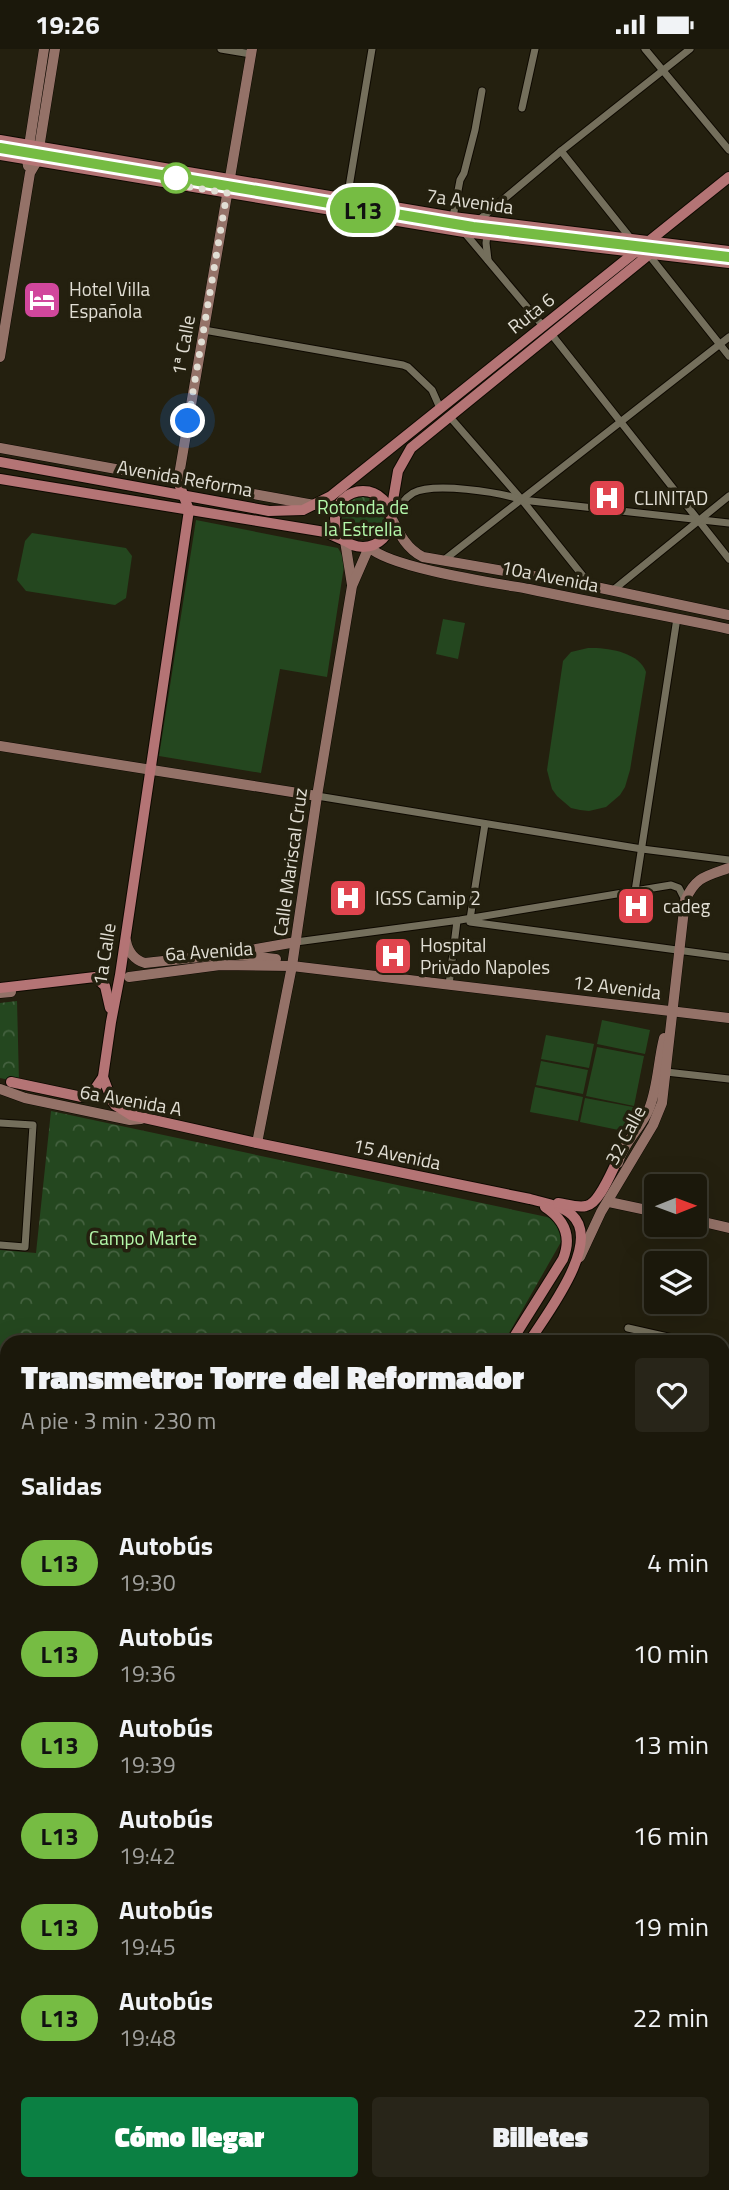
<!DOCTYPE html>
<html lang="es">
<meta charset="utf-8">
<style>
:root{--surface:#1b180b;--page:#282519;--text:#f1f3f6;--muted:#a0a09d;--line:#39372c;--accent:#0b8043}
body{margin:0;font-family:"Titillium Web",sans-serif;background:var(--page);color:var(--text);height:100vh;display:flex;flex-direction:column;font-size:26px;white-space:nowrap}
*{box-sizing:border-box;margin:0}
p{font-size:23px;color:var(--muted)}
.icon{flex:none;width:38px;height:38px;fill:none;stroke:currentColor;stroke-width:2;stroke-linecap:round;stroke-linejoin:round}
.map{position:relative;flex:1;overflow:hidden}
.details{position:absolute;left:0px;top:1286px;width:730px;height:856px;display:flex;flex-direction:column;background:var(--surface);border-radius:21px 21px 0 0;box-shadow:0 7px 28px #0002,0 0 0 2px var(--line)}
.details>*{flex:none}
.badge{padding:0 14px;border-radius:23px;font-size:24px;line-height:46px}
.needle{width:46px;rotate:89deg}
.controls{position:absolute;left:644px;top:1125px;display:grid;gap:14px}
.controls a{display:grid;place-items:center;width:63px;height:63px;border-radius:7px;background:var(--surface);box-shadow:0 7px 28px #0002,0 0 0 2px var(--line);font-size:35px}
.you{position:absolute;width:35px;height:35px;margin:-18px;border:5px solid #fff;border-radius:50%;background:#1a73e8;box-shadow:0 0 0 10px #1a73e833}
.map>.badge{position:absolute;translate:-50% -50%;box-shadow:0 0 0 4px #fff}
h2{padding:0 21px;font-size:26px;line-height:63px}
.round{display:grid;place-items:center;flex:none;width:74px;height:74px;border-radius:7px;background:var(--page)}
.summary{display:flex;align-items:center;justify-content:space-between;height:119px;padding:0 21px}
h1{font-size:33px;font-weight:800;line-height:52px}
.action{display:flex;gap:14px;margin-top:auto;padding:14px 21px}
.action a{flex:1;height:80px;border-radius:7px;background:var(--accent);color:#fff;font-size:28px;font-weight:800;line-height:80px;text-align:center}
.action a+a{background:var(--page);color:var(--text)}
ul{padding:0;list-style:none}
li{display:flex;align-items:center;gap:21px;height:91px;padding:0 21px}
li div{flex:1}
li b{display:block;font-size:26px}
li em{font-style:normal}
li .badge{min-width:77px;font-weight:700;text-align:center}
.status{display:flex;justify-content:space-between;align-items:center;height:49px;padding:0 35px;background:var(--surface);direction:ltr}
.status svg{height:19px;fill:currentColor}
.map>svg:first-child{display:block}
</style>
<div class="status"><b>19:26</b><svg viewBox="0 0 49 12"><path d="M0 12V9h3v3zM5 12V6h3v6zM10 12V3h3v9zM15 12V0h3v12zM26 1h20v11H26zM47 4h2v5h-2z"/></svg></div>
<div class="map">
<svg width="729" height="2141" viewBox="0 0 729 2141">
<defs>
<pattern id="forest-crowns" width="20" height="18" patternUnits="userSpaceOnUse" patternTransform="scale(1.75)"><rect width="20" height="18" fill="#24471f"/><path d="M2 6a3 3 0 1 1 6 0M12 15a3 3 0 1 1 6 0" fill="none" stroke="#44613f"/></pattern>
</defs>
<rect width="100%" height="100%" fill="#24200f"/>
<g fill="#24471f">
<path d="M196 471 338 499 345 511 327 628 280 620 261 724 159 707Z"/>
<path d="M32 484 126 499 132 507 126 549 115 556 26 542 17 531 25 492Z"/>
<path d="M443 570 465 574 458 610 436 605Z"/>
<path d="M588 599C607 598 639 603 646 623L630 721 625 738 620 746 606 758 589 762 580 761 571 759 557 747 552 740 547 721 563 612 571 603Z"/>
<path d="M602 971 650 981 645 1005 597 995Z"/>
<path d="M546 986 594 995 589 1019 541 1010Z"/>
<path d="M597 998 644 1007 634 1057 586 1047Z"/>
<path d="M541 1012 588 1021 583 1045 536 1036Z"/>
<path d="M535 1038 583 1048 578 1072 530 1063Z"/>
<path d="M585 1049 633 1058 628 1083 580 1073Z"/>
</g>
<g fill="url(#forest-crowns)">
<circle cx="363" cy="469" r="21"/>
<path d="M17 952 19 1033 0 1029V954Z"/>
<path d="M51 1062 547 1168C558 1172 561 1181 561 1193L504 1293H7V1522L0 1516V1201L36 1204Z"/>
<path d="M0 1560 7 1565V2069L0 2066Z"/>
<path d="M113 2135H409L413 2141H112Z"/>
</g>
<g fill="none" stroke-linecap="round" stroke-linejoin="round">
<g stroke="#276792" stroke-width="2.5">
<path d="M0 1971 7 1973"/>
<path d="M331 2135 333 2141"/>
</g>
<defs>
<g id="street">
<path d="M221 0 251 5"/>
<path d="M645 0 729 101"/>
<path d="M522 59 535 0"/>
<path d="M561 102 632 191"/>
<path d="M347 150 372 0"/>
<path d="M453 168 460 131 464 124 475 81 482 42"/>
<path d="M479 171 561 102 690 0"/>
<path d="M464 183 543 277"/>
<path d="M487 186 486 194 488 211"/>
<path d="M649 206 729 307"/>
<path d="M204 281 403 316 408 318 432 341 440 359"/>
<path d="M552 286 729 510"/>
<path d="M449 367 522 451 591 537"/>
<path d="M392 470C398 460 403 450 413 444 434 433 499 443 522 451L729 474"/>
<path d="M444 511 729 288"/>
<path d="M612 542 729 447"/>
<path d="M317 747 642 800 729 811"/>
<path d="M635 842 677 569"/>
<path d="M470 870 485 775"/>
<path d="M470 873 729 908"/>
<path d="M296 893 460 871 671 836 679 839 685 851"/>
<path d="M449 936 457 872"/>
<path d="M666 1023 729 1030"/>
<path d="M0 1074 33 1076 25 1198 0 1196"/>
<path d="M628 1279 690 1293"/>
<path d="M723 1300 729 1302"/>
<path d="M723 1424 729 1425"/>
<path d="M723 1659 729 1660"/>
<path d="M723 1793 729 1795"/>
<path d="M723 1868 729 1870"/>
<path d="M723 2055H729"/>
<path d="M0 2084 7 2088"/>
<path d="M723 2107 729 2108"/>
<path d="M119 2135 125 2141"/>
<path d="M507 2135 521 2141"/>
<path d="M533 2141 535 2135"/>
<path d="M674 2141 676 2135"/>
</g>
<g id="secondary">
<path d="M28 117 27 110 44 0"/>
<path d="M0 308 30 124 37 112 55 0"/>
<path d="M0 399 314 456"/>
<path d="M178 432 252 0"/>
<path d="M392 470C400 486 407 500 423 508L591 537 729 566"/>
<path d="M345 492 352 536"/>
<path d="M0 697 317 747"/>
<path d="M126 892C128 902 134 911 145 914L228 905 296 893"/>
<path d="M239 906 276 910"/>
<path d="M129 928 220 916 292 917 729 969"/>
<path d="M0 944 11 943"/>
<path d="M0 1040 25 1049 130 1071 141 1070"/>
<path d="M257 1094 292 917 317 747 352 537 369 498C390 519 495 534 529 540 595 554 662 566 729 580"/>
<path d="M618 1114C623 1094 641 1079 649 1060 658 1038 658 1012 664 989"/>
<path d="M609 1153 656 1163"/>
<path d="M695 1171 729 1179"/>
<path d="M580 1208 601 1163 653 1076 662 1054 685 852C695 828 706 827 729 819"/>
<path d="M723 1543 729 1493"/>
<path d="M723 1908 729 1911"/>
<path d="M723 1947 729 1950"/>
<path d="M723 2015H725L729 2005"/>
</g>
<g id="primary">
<path d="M0 91 453 168 729 202"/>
<path d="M0 106 464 183 729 214"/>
<path d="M0 413 269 462 303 461 331 447 729 128"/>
<path d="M0 430 325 483 345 492"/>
<path d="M178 432 189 461 120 926 111 973 103 1028 112 1052 115 1056 131 1066 257 1094 530 1150C544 1154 561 1156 572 1166 603 1194 545 1267 529 1293"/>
<circle cx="363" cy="470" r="28"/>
<path d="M391 463 398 422 411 399 652 203"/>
<path d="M0 939 95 928 105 937 110 959"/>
<path d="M11 1033 82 1048 92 1044 103 1028"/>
<path d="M558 1154C566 1155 577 1159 586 1157 600 1155 613 1118 620 1106"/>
<path d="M511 1293 563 1210C572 1188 565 1171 545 1158"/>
<path d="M0 1528 7 1533"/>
<path d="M0 1548 7 1552"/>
</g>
</defs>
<use href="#street" stroke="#0e0900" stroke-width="9"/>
<use href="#secondary" stroke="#0e0900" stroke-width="11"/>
<use href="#primary" stroke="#0e0900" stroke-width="12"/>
<use href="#street" stroke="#746f5c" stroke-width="7"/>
<use href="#secondary" stroke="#947268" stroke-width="10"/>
<use href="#primary" stroke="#b47475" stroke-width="10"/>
</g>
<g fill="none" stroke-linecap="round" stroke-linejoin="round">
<defs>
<path id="line" d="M0 99 473 178 729 208"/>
</defs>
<use href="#line" stroke="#fff" stroke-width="16"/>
<use href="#line" stroke="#76bc43" stroke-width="10"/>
<path stroke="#e1ded4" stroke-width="7" stroke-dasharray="0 12.6" d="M176 129 172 135 227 144 188 372"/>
</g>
<defs>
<symbol id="hotel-square" viewBox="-11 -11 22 22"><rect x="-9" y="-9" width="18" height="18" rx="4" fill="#d1479c" stroke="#24200f"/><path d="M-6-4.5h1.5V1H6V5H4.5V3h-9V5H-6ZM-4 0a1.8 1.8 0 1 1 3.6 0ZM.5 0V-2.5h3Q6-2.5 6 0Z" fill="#fff"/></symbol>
<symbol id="hospital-square" viewBox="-11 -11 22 22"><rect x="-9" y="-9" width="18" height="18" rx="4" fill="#e0444e" stroke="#24200f"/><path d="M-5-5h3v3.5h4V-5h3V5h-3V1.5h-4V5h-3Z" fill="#fff"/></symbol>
</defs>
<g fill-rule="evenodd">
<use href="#hotel-square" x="20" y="229" width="44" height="44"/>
<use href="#hospital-square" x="585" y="427" width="44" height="44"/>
<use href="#hospital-square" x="326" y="827" width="44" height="44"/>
<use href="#hospital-square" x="614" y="835" width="44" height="44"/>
<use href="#hospital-square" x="371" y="885" width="44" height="44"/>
</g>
<circle fill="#fff" stroke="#76bc43" stroke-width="3.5" cx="176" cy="129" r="14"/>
<g text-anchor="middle" stroke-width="7" stroke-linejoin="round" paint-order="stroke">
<g font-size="19" fill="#e1ded4" stroke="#24200f">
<text transform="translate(470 152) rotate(8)" y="7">7a Avenida</text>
<text transform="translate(531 264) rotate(-38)" y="7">Ruta 6</text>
<text transform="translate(183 296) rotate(-80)" y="7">1ª Calle</text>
<text transform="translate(185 429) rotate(10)" y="7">Avenida Reforma</text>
<text transform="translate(550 527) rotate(11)" y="7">10a Avenida</text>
<text transform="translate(290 813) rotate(-82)" y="7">Calle Mariscal Cruz</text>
<text transform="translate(209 902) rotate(-4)" y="7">6a Avenida</text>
<text transform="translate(104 905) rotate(-81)" y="7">1a Calle</text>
<text transform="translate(617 938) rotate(7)" y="7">12 Avenida</text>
<text transform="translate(131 1051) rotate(10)" y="7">6a Avenida A</text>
<text transform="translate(625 1086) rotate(-62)" y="7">32 Calle</text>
<text transform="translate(397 1105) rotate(12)" y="7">15 Avenida</text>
</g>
<g font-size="19" fill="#e1ded4" stroke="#24200f" text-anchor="start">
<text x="69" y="247">Hotel Villa<tspan x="69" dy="22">Española</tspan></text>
<text x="634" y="456">CLINITAD</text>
<text x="375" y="856">IGSS Camip 2</text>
<text x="663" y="864">cadeg</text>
<text x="420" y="903">Hospital<tspan x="420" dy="22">Privado Napoles</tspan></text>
</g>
<g font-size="19" fill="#b4f8aa" stroke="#24200f">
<text x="363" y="465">Rotonda de<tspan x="363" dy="22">la Estrella</tspan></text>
<text x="143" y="1196">Campo Marte</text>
</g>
</g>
</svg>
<div class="controls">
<a><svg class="needle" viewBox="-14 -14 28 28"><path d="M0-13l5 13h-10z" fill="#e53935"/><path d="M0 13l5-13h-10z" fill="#a0a09d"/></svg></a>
<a><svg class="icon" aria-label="layers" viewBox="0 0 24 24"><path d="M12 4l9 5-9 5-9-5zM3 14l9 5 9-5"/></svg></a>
</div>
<div class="you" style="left:188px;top:372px"></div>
<b class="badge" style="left:363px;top:161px;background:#76bc43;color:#111">L13</b>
<section class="details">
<div class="summary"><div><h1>Transmetro: Torre del Reformador</h1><p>A pie · 3 min · 230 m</p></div><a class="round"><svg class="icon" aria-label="heart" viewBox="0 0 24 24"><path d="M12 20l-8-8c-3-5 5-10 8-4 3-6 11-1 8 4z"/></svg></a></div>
<h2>Salidas</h2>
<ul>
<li><span class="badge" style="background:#76bc43;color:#111">L13</span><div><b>Autobús</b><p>19:30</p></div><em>4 min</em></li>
<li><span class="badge" style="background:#76bc43;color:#111">L13</span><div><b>Autobús</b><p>19:36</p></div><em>10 min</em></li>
<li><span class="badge" style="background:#76bc43;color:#111">L13</span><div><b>Autobús</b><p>19:39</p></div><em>13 min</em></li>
<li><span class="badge" style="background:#76bc43;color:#111">L13</span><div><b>Autobús</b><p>19:42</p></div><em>16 min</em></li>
<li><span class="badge" style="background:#76bc43;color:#111">L13</span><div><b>Autobús</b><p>19:45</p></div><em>19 min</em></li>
<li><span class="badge" style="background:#76bc43;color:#111">L13</span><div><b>Autobús</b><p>19:48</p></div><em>22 min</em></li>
</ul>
<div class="action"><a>Cómo llegar</a><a>Billetes</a></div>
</section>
</div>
